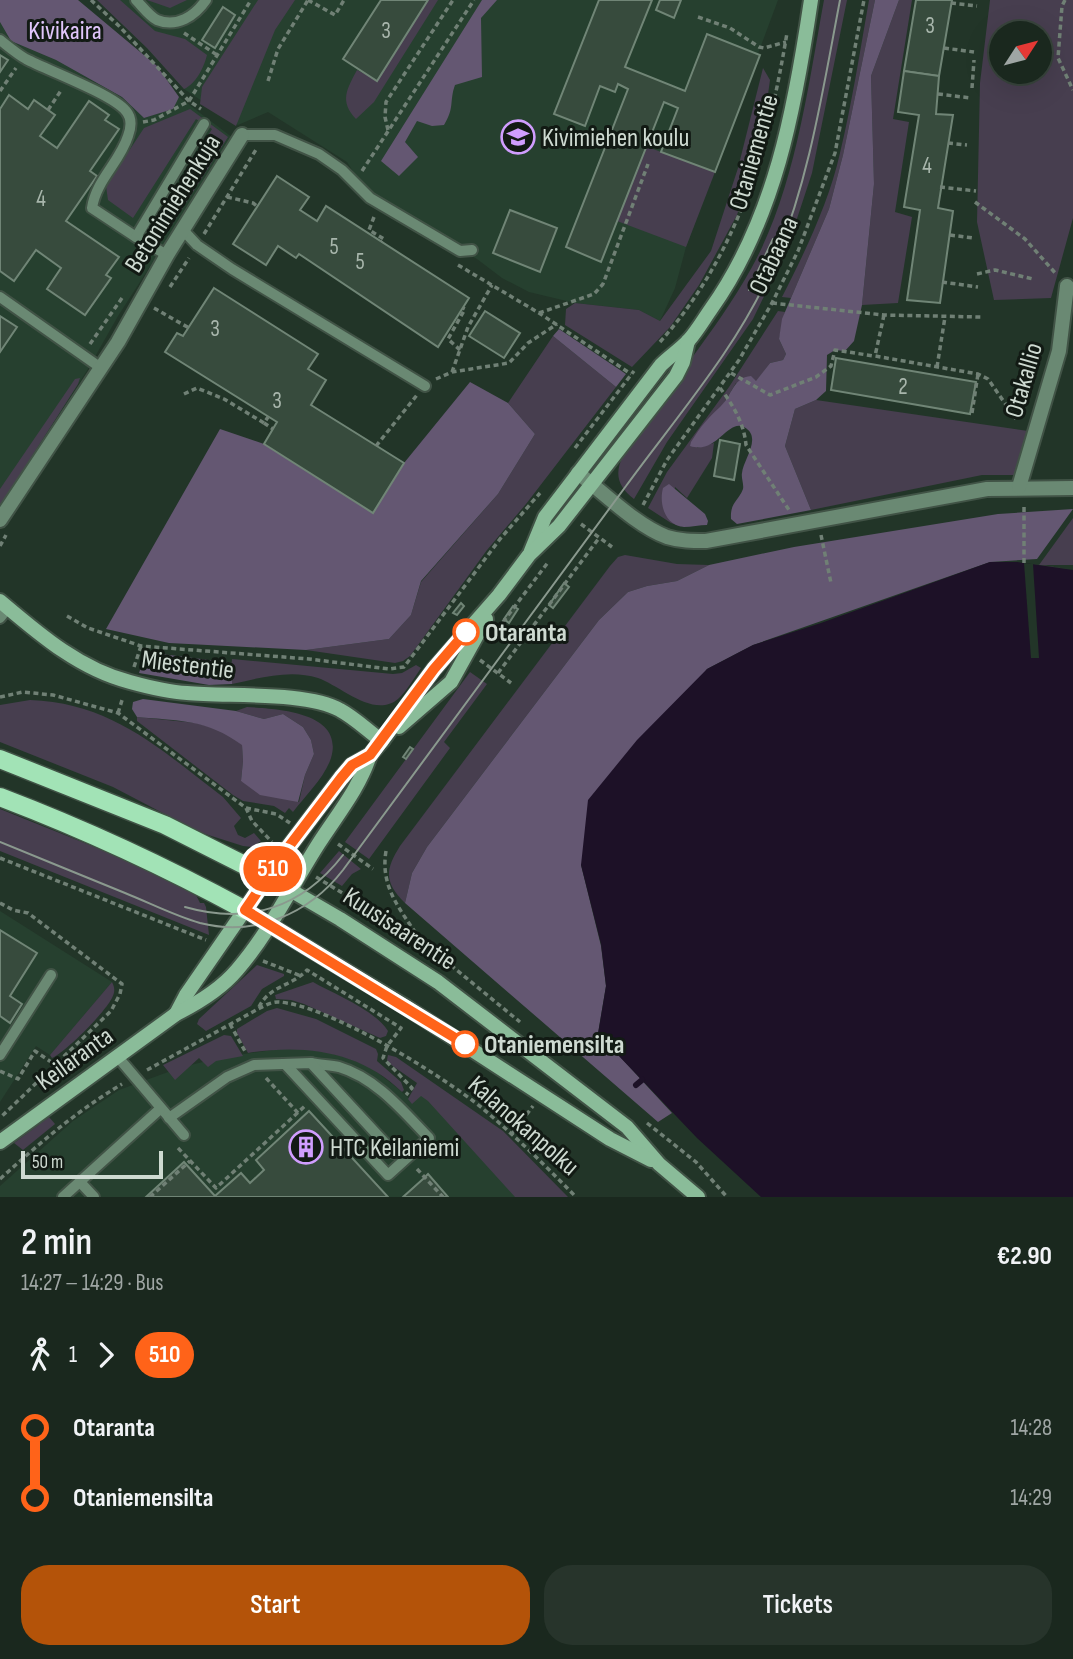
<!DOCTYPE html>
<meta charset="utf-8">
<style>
:root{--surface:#1a281e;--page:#27342b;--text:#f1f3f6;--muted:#9fa6a4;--line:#38443c;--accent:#b45309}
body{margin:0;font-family:"Sofia Sans Condensed",sans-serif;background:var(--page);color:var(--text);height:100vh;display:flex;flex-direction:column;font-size:26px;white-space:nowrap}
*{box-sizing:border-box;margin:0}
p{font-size:23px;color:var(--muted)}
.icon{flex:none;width:38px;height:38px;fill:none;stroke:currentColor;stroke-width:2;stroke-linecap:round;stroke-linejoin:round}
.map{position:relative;height:1197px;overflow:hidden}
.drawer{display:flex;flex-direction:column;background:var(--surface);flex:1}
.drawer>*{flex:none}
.badge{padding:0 14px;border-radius:23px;font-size:24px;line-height:46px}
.needle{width:46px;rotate:54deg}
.buttons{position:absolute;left:989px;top:21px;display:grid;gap:14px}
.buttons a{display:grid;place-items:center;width:63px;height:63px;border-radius:50%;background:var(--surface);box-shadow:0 7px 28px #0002,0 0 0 2px var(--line);font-size:35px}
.scale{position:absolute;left:21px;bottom:18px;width:142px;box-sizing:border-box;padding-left:7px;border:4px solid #cedad1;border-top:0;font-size:19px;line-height:24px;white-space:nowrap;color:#cedad1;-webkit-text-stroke:5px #121a14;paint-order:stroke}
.map>.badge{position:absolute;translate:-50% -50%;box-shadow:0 0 0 4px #fff}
.legs{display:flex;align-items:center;gap:10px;height:77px;padding:0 21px;font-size:23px}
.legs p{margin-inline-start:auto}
.headline{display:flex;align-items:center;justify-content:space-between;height:119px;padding:0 21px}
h1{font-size:38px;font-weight:600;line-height:52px}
.cta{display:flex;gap:14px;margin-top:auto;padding:14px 21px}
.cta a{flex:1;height:80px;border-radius:28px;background:var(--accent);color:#fff;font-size:28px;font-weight:600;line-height:80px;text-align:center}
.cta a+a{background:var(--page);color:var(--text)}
ul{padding:0 21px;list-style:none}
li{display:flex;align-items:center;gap:24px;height:70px;font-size:26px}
li i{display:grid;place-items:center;width:10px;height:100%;margin:0 9px;background:currentColor}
li i::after{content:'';width:18px;height:18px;margin:-9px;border:5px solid;border-radius:50%;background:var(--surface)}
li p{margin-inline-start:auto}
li:first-child i{background:linear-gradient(#0000 50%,currentColor 0)}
li:last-child i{background:linear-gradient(currentColor 50%,#0000 0)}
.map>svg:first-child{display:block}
</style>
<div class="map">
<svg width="1073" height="1197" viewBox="0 0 1073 1197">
<rect width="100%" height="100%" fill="#223528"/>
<g fill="#26402f">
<path d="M97 0H778L686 247 675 288 660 321 639 310 575 303 529 292 502 278 477 259 370 198 347 162 268 112 238 125 184 89 147 48Z"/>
<path d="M0 22 11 41 56 60 122 97 144 118 172 109 179 97 233 138 118 316 88 369 0 506Z"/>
<path d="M0 911 112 982 50 1055 36 1046 0 1102Z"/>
<path d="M287 1048 314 1049 341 1056 369 1066 396 1087 413 1102 425 1090 523 1197H0V1186L73 1121 119 1090 179 1068 223 1057Z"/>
</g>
<g fill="#473e4f" fill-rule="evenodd">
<path d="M97 0H120L155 31 185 39 207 55C204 67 196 84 184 89L147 48Z"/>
<path d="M147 0H187L170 8Z"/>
<path d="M258 0H295L275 30 236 126 200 104 202 87Z"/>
<path d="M428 0H438L374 102 356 119C339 101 347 89 357 70L377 80Z"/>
<path d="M824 0H847L812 173 787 249 753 319 667 442 634 499C618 487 614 474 623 456 663 391 715 334 752 267 795 189 808 87 824 0Z"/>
<path d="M869 0H875L843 155 829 209 791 298 782 297C805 252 829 202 840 153 852 103 860 51 869 0Z"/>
<path d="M899 0H912L893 119 909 122 895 212 912 217 898 303 862 305 874 184 871 76Z"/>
<path d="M990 0H1073V218L1051 298 994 300 977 222 980 83ZM1040 33V72H1001V33Z"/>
<path d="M763 68 770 80 766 109 753 165 737 215 699 285 670 327 632 367 565 325 566 309 575 303 639 310 660 321 711 251 738 168Z"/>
<path d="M190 109 228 137 166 234 158 237 153 233 163 210 212 129 196 119 133 218 108 200 106 186 144 128Z"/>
<path d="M645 146 715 172 686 247 617 221Z"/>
<path d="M778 311 785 312 779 339 786 354 783 360 770 363 756 382 736 383 697 448 714 443 712 458 687 498 675 487 670 520 682 527 671 523 648 508 667 472 729 387Z"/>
<path d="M553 336 616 387 526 504 487 550 410 656 403 661 395 663 306 650 389 639 411 615 421 582 498 494 535 434 508 403Z"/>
<path d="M80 378 78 384 0 506V489L75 379Z"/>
<path d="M816 400 1028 431 1015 475H982L811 510 785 446 795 409Z"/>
<path d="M1073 518V565H1042L1073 570 1033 564 1039 565Z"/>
<path d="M625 555 677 564 709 565 677 581 647 586 628 592 599 620 427 847 412 873 405 903C384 882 385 870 400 846L610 566 618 557Z"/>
<path d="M232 659 393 674 402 673 416 665 421 668C414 678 407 691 398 699 374 719 341 686 318 678 290 669 260 678 232 684L230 678Z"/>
<path d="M470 672 487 684 444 742 450 748 369 859 345 842Z"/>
<path d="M30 700C113 703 161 750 223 797L241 818 234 826 238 835 245 838 254 833 261 841 252 847 243 846 199 832 113 787 0 742V705Z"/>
<path d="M247 707C275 709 345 711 331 758 325 777 305 796 293 812L289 808 285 813 274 806 243 801 233 795 137 721V717L196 723 221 730 242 744 243 761 241 781 299 802 305 775 314 754 311 740 303 727 283 714 264 719 236 711Z"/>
<path d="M0 809 117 856 196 895 200 903H204L206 907 209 935 0 851Z"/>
<path d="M339 851 361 869 352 874 342 886 320 873Z"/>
<path d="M257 965 284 974V976L262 989 251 1006 206 1031 197 1024 199 1019Z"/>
<path d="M112 982C115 988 115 992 112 998 105 1012 67 1051 52 1058L50 1055Z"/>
<path d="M313 982C334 994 375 1010 388 1031L386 1036 380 1038 304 1004 291 1000 276 999 275 995Z"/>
<path d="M277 1008 316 1019 376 1049 378 1054 377 1061 401 1082 404 1090 402 1092C360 1051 304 1044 248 1053L237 1033V1029L267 1011Z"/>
<path d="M224 1035 231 1036 243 1056 216 1061 208 1067 199 1058 175 1080 163 1065Z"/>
<path d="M388 1055 396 1057 503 1131 568 1197H515L428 1101 421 1096 412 1104 408 1099 417 1083 390 1064 387 1060Z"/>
<path d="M49 1117 55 1124 23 1150 14 1143Z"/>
</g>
<g fill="#645772">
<path d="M0 0H78L157 66 179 97 173 109 144 118 122 97 56 60 11 41 0 22Z"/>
<path d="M482 0H497L481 18 482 77 455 85C449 102 455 107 444 125L432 126 417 121 405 142 418 157 399 176 381 161Z"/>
<path d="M875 0H899L871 76 874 184 862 305 854 341 845 351 835 350 827 355 826 391 816 400 795 409 785 446 811 510 737 524 731 519C730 502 738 502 743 489 744 484 741 478 742 473 743 460 763 437 744 427 727 419 717 455 690 446L691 442C701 426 707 419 720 407 732 396 733 377 751 376L756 381 770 363 783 360 786 354 779 339 782 319 829 209 843 155Z"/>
<path d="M559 329 626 374 616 387 553 336Z"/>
<path d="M470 382 508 403 535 434 498 494 421 581 411 615 389 639 306 650 169 643 106 629 220 429 264 444 373 513 404 463Z"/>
<path d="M669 484 705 514 708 521 707 525C700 525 691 527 684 527 664 525 659 503 663 488Z"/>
<path d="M1073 509 1037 559 990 562 753 645 707 669 581 865 601 946 606 986 598 1033 672 1113 658 1122 405 903 412 873 427 847 599 620 628 592 647 586 677 581 709 565 794 547 998 514Z"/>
<path d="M146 652 232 663V684L209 685 139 673Z"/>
<path d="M143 699 236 711 264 719 283 714 303 727 311 740 314 754 305 775 298 802 260 795 241 781 243 761 242 745C206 719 180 721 137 717L132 709 133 702Z"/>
</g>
<path fill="#1d1127" d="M990 562H1017L1073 570V1197H761L697 1138 598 1034 606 986 601 944 581 865 588 800 637 740 707 669 753 645 821 623Z"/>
<path fill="#223528" d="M1024 563 1033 564 1039 658H1031Z"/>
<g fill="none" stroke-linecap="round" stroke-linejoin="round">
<path stroke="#1d1127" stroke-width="6" d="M636 1085 642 1080"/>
</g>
<g fill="#374b3d" stroke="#708576" stroke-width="2">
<path d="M381 0H428L377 81 343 59Z"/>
<path d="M599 0H652L625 67 685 91 707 34 760 55 715 172 661 152 678 108 664 102 601 262 566 247 628 89 618 84 615 92 600 86 585 126 554 114Z"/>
<path d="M660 0H681L674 18 656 10Z"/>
<path d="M916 0H952L939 76 904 71Z"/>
<path d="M223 7 235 15 215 48 202 40Z"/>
<path d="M0 55 8 60 0 72Z"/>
<path d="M904 71 939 76 936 114 953 115 938 208 953 211 940 303 907 300 920 210 904 207 919 115 898 112Z"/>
<path d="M9 95 28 109 34 100 55 115 40 136 57 148 89 101 109 115 105 120 119 129 90 171 97 176 66 221 119 257 106 275 111 278 85 315 47 289 61 268 36 250 14 281 0 271V109Z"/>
<path d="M277 176 309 197 300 210 317 221 326 206 469 298 438 347 299 254 296 258 278 246 266 265 233 244Z"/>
<path d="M510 210 557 228 540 272 493 253Z"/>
<path d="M214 288 318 354 308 369 326 380 311 405 404 463 373 513 264 444 277 422 165 352 177 333 183 336Z"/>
<path d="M485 311 520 333 504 358 469 336Z"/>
<path d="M0 316 17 327 0 352Z"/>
<path d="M836 358 976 382 970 414 831 390Z"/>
<path d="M720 440 740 444 734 480 714 476Z"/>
<path d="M564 583 569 587 553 608 549 605Z"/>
<path d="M461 603 464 606 457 615 453 613Z"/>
<path d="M513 606 518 609 509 623 504 619Z"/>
<path d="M410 747 413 749 406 759 403 757Z"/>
<path d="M0 930 37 953 10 996 22 1004 10 1023 0 1016Z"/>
<path d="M309 1111 388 1197H146L184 1162 215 1196 241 1173 250 1183 264 1170 256 1160Z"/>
<path d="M428 1174 448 1197H403L423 1179Z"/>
</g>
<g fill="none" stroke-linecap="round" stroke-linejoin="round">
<defs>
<g id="lane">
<path d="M136 0C142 6 149 16 157 20 177 28 195 16 206 0"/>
<path d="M0 40C9 47 17 54 26 59 49 71 112 94 126 111 132 118 131 128 128 136 120 162 96 180 92 208L136 237"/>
<path d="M242 135H275L319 154 342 170 370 198 460 251 472 250"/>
<path d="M183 230 197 245 232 269 425 386"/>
<path d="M167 255 136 237 204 124"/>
<path d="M0 297 101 368"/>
<path d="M0 618 8 608"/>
<path d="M0 1055 51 975"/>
<path d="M117 1056 184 1135"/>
<path d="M286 1065 388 1175 429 1138C403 1111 376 1078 339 1067 330 1065 320 1065 311 1063"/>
<path d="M169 1118 227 1077 254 1065 311 1063 394 1153"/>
<path d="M80 1182 94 1197"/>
<path d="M63 1197 160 1109"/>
</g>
<g id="street">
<path d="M578 473C604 493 637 526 667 537 680 541 692 541 706 541L987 489 1073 488"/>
<path d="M1019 487 1059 351 1067 286"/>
<path d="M0 520 118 342 167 255 242 135"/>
</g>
<g id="secondary">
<path d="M531 551 545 517 661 365C670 356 681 349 689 340 697 331 704 319 711 309 775 219 795 108 811 0"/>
<path d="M0 601C39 634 79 669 130 682 148 687 168 692 187 693 227 697 307 691 340 710 355 718 368 731 382 741"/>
<path d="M399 727 451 682 486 619"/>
<path d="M268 877 340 919 438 982 627 1127 659 1164 698 1197"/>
<path d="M245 910 406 1007 610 1139 651 1160"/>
<path d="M176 1014 186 995 284 853 341 778 352 765 370 755 382 741 434 669 499 595 529 555 559 526 676 376 683 362 688 341"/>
<path d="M0 1142 176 1014C198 1003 221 989 237 970 270 932 292 885 319 843 337 815 360 787 370 755"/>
</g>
<g id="primary">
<path d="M0 759 165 825 268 877"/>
<path d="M0 797C84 829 166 867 245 910"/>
</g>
</defs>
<use href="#lane" stroke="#415346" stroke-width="14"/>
<use href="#street" stroke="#415346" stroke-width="18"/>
<use href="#secondary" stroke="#415346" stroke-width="18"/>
<use href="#primary" stroke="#415346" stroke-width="21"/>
<g stroke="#708075" stroke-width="3.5" stroke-dasharray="5 3.5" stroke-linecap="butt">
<path d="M91 0 119 26 189 101 201 109"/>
<path d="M308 0 335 15 344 0"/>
<path d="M1065 0 1062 6 1058 58 1073 90"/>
<path d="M951 3 977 6"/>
<path d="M698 17 730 28 759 47 764 48 786 42"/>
<path d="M184 33 217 55"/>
<path d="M944 48 974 52"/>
<path d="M268 81 278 49 308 0"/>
<path d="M972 88 974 60"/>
<path d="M0 91 16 68"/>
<path d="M938 94 971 98"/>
<path d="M48 110 62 89"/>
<path d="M143 122 154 120 189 101 251 0"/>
<path d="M388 130 385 117 386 102 453 0"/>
<path d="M948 143 967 145"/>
<path d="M362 171 474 0"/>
<path d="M940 187 976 191"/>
<path d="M227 197 253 203 257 206"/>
<path d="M975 202 1025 239 1057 275"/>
<path d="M374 217 369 230 384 239 381 242"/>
<path d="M204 234 257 148"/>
<path d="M950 235 973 238"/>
<path d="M458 265 539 313 631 374"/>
<path d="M977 274 995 270 1033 279"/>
<path d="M942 282 978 287"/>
<path d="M170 287 189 258"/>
<path d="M772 303 884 315 981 317"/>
<path d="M154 308 189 328"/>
<path d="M539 313 594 294 603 284 648 164"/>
<path d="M884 315 875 356 978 374 988 379 1016 419"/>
<path d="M660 342C739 253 768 147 787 33"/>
<path d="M90 344 122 298"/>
<path d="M460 350 448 339 465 309 463 308"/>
<path d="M937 367 945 317"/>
<path d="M452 372 468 327 492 285"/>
<path d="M731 373 770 395 816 377 831 366 835 350 874 356"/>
<path d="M436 379 452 372 509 363 528 343 557 324"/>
<path d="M720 388C733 405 744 423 746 445L789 510"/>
<path d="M184 394 197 388 224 399 264 423 268 417"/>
<path d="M972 413 978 374"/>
<path d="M264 423 273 429"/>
<path d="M376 446 417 395"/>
<path d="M575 448 634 371"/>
<path d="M643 505 667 460 739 360 772 303 798 251 835 153 864 0"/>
<path d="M581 524 612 547"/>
<path d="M821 535 831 583"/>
<path d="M0 546 6 535"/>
<path d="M1024 563V504"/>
<path d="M67 616 88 628 141 646 309 659 389 669 404 667 500 539 540 493"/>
<path d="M503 622 549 561"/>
<path d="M480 660 511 683"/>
<path d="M134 667 141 646"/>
<path d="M498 673 599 538"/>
<path d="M0 697 23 692 53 695 118 713 246 808 252 821 272 842"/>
<path d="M118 713 123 697"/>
<path d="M246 808 276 814 290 823"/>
<path d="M338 844 373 869"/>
<path d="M386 851C380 887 400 909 419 938"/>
<path d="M0 858 206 940"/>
<path d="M316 877 420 940 520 1022"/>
<path d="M0 903 13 910 28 913 122 984 120 994 111 1011 0 1118"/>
<path d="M263 961 301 976"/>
<path d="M259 1007C270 985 291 987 307 970L401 1028 387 1046 383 1058 412 1088 406 1095"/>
<path d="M230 1024 246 1053"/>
<path d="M147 1070 258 1009C264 1006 271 1002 278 1002 327 1004 443 1076 482 1108 515 1136 546 1166 576 1197"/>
<path d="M0 1071 18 1079 35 1051 54 1064"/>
<path d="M266 1078 298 1113"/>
<path d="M647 1123 696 1162 727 1197"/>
<path d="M511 1135 533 1106"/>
<path d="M178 1148 216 1188 306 1105"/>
<path d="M417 1169 443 1197"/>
<path d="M0 1179C41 1142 74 1113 122 1084"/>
<path d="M150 1197 190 1161"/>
</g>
<use href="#lane" stroke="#6a8973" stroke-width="10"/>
<use href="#street" stroke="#6a8973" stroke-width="14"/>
<use href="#secondary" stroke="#8abc99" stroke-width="14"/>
<use href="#primary" stroke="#a2e3b6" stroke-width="18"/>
<g stroke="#8a998e" stroke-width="2">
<path d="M749 290 773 239"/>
<path d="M0 842C42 859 83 876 125 893 150 903 175 916 200 923 255 937 309 914 343 870 438 742 532 614 626 486 677 416 738 347 773 266 809 182 823 89 840 0"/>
<path d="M185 907C248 925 302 908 343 855"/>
</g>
</g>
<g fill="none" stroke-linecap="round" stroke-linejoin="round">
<defs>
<path id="line-1" d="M465 1044 245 910 284 853 341 778 352 765 370 755 434 669 466 632"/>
</defs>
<use href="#line-1" stroke="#fff" stroke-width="16"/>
<use href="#line-1" stroke="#ff6319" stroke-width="10"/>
</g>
<defs>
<symbol id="school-ring" viewBox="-11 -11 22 22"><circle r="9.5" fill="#121a14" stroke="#d09dfe" stroke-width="1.5"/><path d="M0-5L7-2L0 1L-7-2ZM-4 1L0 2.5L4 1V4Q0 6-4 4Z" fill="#d09dfe"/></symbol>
<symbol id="building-ring" viewBox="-11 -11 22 22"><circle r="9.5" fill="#121a14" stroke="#d09dfe" stroke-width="1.5"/><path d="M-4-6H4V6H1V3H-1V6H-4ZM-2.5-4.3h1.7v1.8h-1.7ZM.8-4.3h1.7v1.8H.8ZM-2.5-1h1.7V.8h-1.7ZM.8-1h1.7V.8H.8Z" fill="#d09dfe"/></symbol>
</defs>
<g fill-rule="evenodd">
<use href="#school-ring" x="499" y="118" width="38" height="38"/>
<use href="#building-ring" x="287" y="1128" width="38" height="38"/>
</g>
<g fill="#fff" stroke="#ff6319" stroke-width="3.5">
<circle cx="466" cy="632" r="12"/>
<circle cx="465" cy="1044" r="12"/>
</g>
<g text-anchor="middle" stroke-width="6" stroke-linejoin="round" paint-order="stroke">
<g font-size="23" fill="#a8b6ac">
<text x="930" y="33">3</text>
<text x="386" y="38">3</text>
<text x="927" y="173">4</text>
<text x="41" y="206">4</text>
<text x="334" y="254">5</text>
<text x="360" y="269">5</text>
<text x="215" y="336">3</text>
<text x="903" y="394">2</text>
<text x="277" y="408">3</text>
</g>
<g font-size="26" fill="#e1c6fb" stroke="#121a14">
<text x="65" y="39">Kivikaira</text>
</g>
<g font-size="26" fill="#cedad1" stroke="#121a14" text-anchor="start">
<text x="542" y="146">Kivimiehen koulu</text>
<text x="330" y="1156">HTC Keilaniemi</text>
</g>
<g font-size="26" fill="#cedad1" stroke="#121a14">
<text transform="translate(753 152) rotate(-74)" y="9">Otaniementie</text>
<text transform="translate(172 203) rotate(-58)" y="9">Betonimiehenkuja</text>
<text transform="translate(773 255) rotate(-65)" y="9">Otabaana</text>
<text transform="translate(1023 380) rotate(-74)" y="9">Otakallio</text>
<text transform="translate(188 664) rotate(7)" y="9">Miestentie</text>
<text transform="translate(400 928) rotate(33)" y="9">Kuusisaarentie</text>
<text transform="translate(74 1058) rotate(-36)" y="9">Keilaranta</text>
<text transform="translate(524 1125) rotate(41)" y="9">Kalanokanpolku</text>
</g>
<g font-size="26" font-weight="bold" fill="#cedad1" stroke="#121a14" text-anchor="start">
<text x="485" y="641">Otaranta</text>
<text x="484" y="1053">Otaniemensilta</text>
</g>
</g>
</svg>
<div class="buttons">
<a><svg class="needle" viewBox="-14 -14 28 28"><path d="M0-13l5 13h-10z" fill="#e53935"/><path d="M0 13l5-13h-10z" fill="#9fa6a4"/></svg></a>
</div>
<div class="scale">50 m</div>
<b class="badge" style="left:273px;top:869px;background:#ff6319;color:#fff">510</b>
</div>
<section class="drawer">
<div class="headline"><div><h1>2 min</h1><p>14:27 – 14:29 · Bus</p></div><b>€2.90</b></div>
<div class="legs"><svg class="icon" aria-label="walk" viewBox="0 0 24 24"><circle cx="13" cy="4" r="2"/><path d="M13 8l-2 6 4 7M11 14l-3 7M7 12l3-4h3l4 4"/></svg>1<svg class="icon" aria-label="forward" viewBox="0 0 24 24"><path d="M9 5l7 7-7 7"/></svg><b class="badge" style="background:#ff6319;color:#fff">510</b></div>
<ul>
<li><i style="color:#ff6319"></i><b>Otaranta</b><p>14:28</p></li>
<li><i style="color:#ff6319"></i><b>Otaniemensilta</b><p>14:29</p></li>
</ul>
<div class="cta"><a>Start</a><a>Tickets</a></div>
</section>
